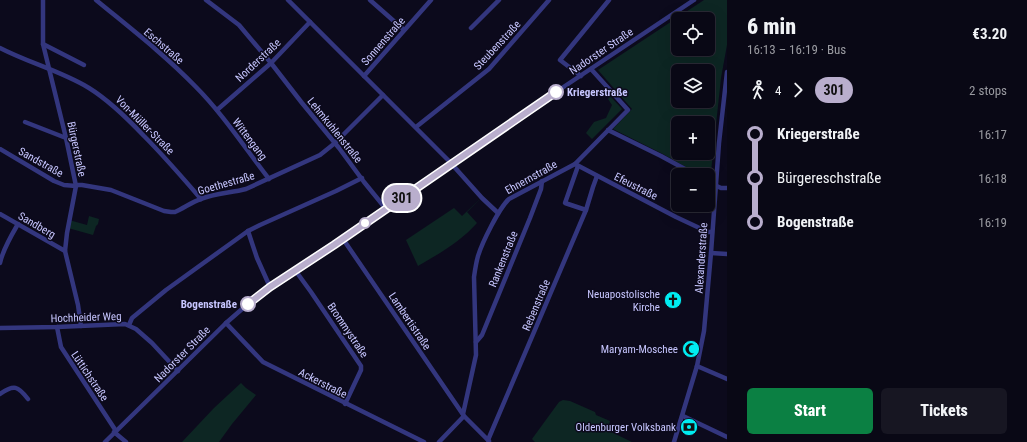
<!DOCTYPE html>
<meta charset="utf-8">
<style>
:root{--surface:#090815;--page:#171622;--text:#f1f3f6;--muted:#999aa0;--line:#292934;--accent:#0b8043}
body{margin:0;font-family:"Roboto Condensed",sans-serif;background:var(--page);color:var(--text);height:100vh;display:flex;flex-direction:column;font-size:15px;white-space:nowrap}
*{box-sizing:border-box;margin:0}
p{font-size:13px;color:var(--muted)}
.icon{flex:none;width:22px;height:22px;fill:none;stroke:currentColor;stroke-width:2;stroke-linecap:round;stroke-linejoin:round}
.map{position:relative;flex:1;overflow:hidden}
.details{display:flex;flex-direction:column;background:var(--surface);width:300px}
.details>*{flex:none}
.badge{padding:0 8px;border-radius:13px;font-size:14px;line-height:26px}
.tools{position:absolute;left:671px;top:12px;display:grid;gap:8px}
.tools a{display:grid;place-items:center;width:44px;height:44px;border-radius:6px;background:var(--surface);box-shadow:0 4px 16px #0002,0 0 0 1px var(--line);font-size:20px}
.map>.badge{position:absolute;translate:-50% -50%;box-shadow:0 0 0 2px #fff}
.legs{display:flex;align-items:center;gap:6px;height:44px;padding:0 20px;font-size:13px}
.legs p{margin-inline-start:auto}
.overview{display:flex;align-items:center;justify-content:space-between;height:68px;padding:0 20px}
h1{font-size:22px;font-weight:800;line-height:30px}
.action{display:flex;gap:8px;margin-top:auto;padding:8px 20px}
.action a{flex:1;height:46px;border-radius:6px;background:var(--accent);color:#fff;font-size:16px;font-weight:800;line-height:46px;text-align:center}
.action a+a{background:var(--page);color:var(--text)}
ul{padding:0 20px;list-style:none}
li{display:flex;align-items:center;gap:14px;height:44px;font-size:15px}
li i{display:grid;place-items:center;width:6px;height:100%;margin:0 5px;background:currentColor}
li i::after{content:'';width:10px;height:10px;margin:-5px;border:3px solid;border-radius:50%;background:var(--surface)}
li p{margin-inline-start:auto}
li:first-child i{background:linear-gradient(#0000 50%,currentColor 0)}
li:last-child i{background:linear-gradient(currentColor 50%,#0000 0)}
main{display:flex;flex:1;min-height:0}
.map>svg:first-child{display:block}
</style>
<main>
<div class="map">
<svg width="727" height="442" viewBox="0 0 727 442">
<rect width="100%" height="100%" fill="#0c0a1c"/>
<g fill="#0d2623" fill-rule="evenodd">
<path d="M704 0H727V45L721 78 710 181 708 180V175H700L663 154 613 129 632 109 598 70ZM678 19H708V49H678ZM678 71H708V101H678ZM678 123H708V153H678Z"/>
<path d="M610 96 622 109 592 139 586 133 594 122 606 118 612 105 608 99Z"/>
<path d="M482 197 467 212 477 223C461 241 439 254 418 266L406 240 454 208 462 216Z"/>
<path d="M89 216 99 219 98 224 96 226 93 235 68 228 69 220 87 225Z"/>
<path d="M241 383 246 388 256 395 232 424 219 442H182L214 408Z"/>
<path d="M563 400 570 401 595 412 596 415 610 421 607 430 632 442H535L532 439 559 402Z"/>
</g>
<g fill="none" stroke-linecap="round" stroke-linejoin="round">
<g stroke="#33367e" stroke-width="4.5">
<path d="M43 0V44L66 138 76 186 67 233 65 251 78 305 81 326"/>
<path d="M96 0C130 28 165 55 195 86 223 114 245 148 269 179"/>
<path d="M206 0 239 25 271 63 302 103 339 148 364 182 386 209"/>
<path d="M288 0 449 161 482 198 498 213"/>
<path d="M370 0 404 30"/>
<path d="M471 28 499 0"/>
<path d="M43 44 84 65"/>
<path d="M0 48C29 63 61 71 89 88 110 101 127 118 144 136 164 156 182 177 201 199"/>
<path d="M364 76 431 0"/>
<path d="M581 76 560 60 609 0"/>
<path d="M217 110 271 63 310 22"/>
<path d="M25 122 66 138"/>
<path d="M416 127 489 69 549 0"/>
<path d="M608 130 661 156 696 175"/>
<path d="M0 149 54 181 64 185 76 186 78 185H82L111 190 164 211 171 212H175C184 208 192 202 201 199 215 193 231 193 246 189L320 155 335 143 383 95"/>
<path d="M575 164 676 217 708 232H712"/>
<path d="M578 166 565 203 586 210"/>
<path d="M708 182 721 188H727"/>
<path d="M0 214 65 251"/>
<path d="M248 231 257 258 270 287"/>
<path d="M343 239 464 416 489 441"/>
<path d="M711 253 727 254"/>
<path d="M0 263C3 249 11 236 18 224"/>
<path d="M295 270 311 292 361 366V370L345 404"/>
<path d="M226 323 263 362 424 442"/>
<path d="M129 325 132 318 166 290 248 231 260 225 336 191 362 178"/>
<path d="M57 327 61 347 116 431"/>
<path d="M0 328 57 327 125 324 136 329 152 343 178 371"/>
<path d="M476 342 482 335 530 218 541 189 542 181"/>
<path d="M697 366 727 379"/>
<path d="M0 394C14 384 18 386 28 399"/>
<path d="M463 414 476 355 474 277C475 270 476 263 478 256 482 243 499 208 509 199L575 164 628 110 591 69"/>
<path d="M683 416 727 437"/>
<path d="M114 432 126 442"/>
<path d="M488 440 586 210 593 187 597 176"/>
<path d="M105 442 226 323 249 303 270 287 334 245 550 96 694 0"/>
<path d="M439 442 464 416"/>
<path d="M674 442 697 366 704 331 711 253 719 143 727 72"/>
</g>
</g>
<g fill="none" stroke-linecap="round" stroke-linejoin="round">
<defs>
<path id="line-1" d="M248 304 270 287 334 245 556 92"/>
</defs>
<use href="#line-1" stroke="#fff" stroke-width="9"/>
<use href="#line-1" stroke="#b9aecd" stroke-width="6"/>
</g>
<defs>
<symbol id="church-disc" viewBox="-11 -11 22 22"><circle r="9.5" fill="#00ecf1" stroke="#0c0a1c"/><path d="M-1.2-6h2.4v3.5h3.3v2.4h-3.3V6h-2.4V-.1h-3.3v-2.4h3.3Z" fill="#111"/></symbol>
<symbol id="mosque-disc" viewBox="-11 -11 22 22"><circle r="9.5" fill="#00ecf1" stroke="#0c0a1c"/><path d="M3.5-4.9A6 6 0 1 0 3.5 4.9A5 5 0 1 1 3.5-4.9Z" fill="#111"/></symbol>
<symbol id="bank-disc" viewBox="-11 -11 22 22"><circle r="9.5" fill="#00ecf1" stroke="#0c0a1c"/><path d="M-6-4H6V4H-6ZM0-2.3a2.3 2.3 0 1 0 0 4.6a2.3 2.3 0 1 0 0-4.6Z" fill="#111"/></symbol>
</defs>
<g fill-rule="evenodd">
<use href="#church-disc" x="663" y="290" width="20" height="20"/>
<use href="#mosque-disc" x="681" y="339" width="20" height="20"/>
<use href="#bank-disc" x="679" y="417" width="20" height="20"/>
</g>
<g fill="#fff" stroke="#b9aecd" stroke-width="2">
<circle cx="556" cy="92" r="7"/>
<circle cx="365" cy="223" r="5"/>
<circle cx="248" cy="304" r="7"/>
</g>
<g text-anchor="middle" stroke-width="3" stroke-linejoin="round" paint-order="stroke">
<g font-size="11" fill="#c7c6ff" stroke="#0c0a1c">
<text transform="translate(383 41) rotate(-49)" y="4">Sonnenstraße</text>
<text transform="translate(497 45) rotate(-47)" y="4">Steubenstraße</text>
<text transform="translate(164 46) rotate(41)" y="4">Eschstraße</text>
<text transform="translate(601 51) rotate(-34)" y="4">Nadorster Straße</text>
<text transform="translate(258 60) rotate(-43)" y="4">Norderstraße</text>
<text transform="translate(145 125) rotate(45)" y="4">Von-Müller-Straße</text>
<text transform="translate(335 130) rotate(51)" y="4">Lehmkuhlenstraße</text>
<text transform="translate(250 139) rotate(53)" y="4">Wittengang</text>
<text transform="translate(77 149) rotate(78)" y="4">Bürgerstraße</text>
<text transform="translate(41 162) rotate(29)" y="4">Sandstraße</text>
<text transform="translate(531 177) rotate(-29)" y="4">Ehnernstraße</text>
<text transform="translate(226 183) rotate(-16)" y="4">Goethestraße</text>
<text transform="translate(636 186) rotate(27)" y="4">Efeustraße</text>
<text transform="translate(37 225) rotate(30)" y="4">Sandberg</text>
<text transform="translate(701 258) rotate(-86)" y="4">Alexanderstraße</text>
<text transform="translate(503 259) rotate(-68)" y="4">Rankenstraße</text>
<text transform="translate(536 305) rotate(-67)" y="4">Rebenstraße</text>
<text transform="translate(86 317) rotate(-2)" y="4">Hochheider Weg</text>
<text transform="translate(410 321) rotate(56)" y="4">Lambertistraße</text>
<text transform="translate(348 330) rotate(56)" y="4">Brommystraße</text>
<text transform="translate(182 354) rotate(-45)" y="4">Nadorster Straße</text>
<text transform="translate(90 376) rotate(56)" y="4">Lüttichstraße</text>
<text transform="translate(323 383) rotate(27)" y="4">Ackerstraße</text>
</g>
<g font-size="11" font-weight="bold" fill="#c7c6ff" stroke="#0c0a1c" text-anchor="start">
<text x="567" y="96">Kriegerstraße</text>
<text x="237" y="308" text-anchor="end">Bogenstraße</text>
</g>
<g font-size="11" fill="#c7c6ff" stroke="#0c0a1c" text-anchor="end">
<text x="660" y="298">Neuapostolische<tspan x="660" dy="13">Kirche</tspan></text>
<text x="678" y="353">Maryam-Moschee</text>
<text x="676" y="431">Oldenburger Volksbank</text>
</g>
</g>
</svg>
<div class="tools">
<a><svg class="icon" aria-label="locate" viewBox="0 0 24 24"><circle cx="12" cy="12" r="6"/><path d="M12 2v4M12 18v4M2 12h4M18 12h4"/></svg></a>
<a><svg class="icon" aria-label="layers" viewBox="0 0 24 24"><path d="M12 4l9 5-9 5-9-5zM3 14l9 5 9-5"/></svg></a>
<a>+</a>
<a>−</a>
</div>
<b class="badge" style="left:402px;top:198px;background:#b9aecd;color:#111">301</b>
</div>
<section class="details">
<div class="overview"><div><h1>6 min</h1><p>16:13 – 16:19 · Bus</p></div><b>€3.20</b></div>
<div class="legs"><svg class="icon" aria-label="walk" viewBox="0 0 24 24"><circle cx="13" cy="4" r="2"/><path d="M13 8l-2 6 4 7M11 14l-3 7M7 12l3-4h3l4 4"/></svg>4<svg class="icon" aria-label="forward" viewBox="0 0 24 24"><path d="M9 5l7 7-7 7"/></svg><b class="badge" style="background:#b9aecd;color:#111">301</b><p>2 stops</p></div>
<ul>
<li><i style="color:#b9aecd"></i><b>Kriegerstraße</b><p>16:17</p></li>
<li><i style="color:#b9aecd"></i><span>Bürgereschstraße</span><p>16:18</p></li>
<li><i style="color:#b9aecd"></i><b>Bogenstraße</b><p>16:19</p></li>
</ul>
<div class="action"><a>Start</a><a>Tickets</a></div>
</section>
</main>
